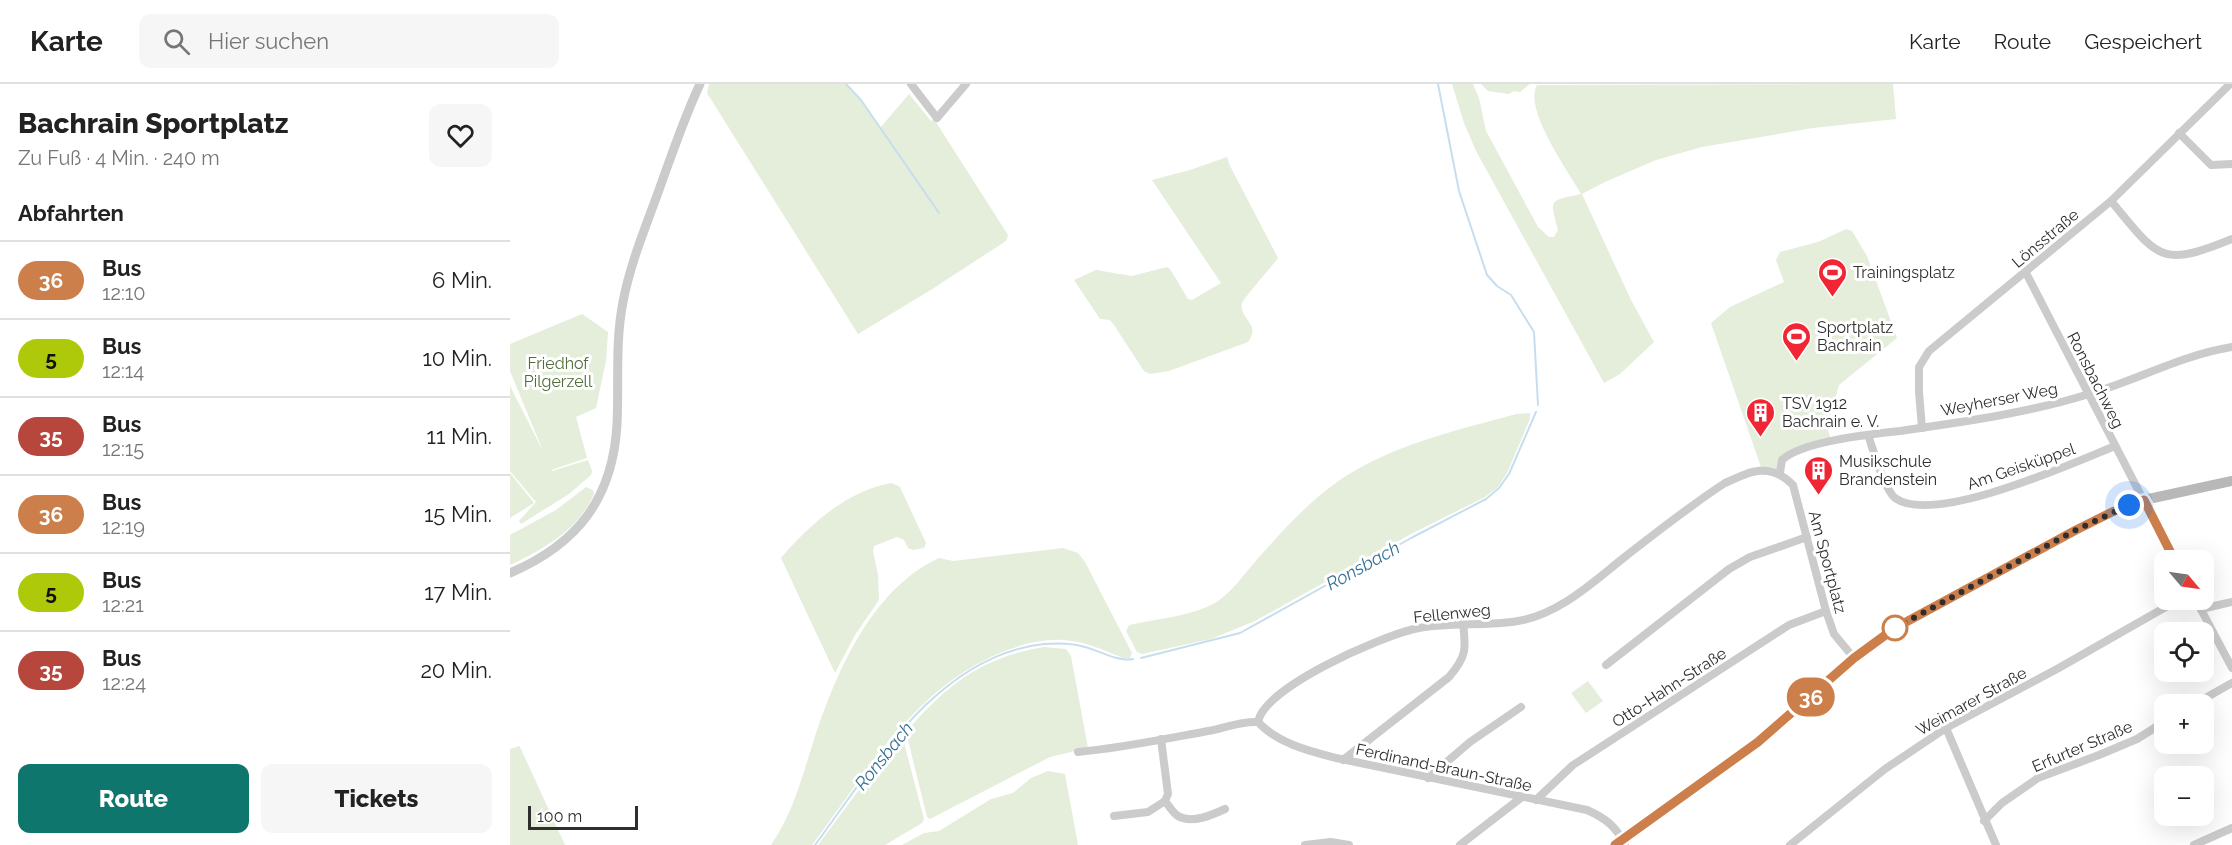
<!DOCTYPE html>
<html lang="de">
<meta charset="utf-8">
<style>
:root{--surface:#fff;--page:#f6f6f6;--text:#222;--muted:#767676;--line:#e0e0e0;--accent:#0f766e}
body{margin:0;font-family:Raleway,sans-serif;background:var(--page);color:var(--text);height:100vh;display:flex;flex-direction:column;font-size:22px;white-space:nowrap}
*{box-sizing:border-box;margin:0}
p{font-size:20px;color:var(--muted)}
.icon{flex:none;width:33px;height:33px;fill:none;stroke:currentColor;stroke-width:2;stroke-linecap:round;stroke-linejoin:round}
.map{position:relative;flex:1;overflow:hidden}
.drawer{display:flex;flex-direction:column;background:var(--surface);width:510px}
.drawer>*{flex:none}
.badge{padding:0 12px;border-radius:20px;font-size:21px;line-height:39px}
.needle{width:39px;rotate:119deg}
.fabs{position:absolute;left:1644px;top:466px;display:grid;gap:12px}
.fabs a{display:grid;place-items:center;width:60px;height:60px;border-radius:12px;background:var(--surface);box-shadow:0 6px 24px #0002;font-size:30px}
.scale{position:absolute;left:18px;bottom:15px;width:110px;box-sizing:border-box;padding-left:6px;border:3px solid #2e2e2e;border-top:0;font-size:16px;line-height:21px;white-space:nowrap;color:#2e2e2e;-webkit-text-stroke:4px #fff;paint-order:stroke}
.you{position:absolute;width:30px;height:30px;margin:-15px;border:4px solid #fff;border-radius:50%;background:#1a73e8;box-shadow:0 0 0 9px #1a73e833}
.map>.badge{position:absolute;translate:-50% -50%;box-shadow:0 0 0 3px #fff}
h2{padding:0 18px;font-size:22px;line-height:54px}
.round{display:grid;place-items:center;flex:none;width:63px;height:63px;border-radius:12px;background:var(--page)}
.headline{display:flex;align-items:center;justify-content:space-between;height:102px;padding:0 18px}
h1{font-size:28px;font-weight:800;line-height:45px}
.primary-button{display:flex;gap:12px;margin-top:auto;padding:12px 18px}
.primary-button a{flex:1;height:69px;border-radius:12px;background:var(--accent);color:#fff;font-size:24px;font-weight:800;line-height:69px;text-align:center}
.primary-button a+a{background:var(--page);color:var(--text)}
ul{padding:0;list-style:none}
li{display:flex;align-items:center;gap:18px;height:78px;padding:0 18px;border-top:2px solid var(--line)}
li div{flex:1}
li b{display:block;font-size:22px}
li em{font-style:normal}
li .badge{min-width:66px;font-weight:700;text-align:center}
header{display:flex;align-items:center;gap:36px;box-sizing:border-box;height:84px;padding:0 30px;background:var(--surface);border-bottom:2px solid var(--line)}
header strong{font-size:28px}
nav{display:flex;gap:33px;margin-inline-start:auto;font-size:21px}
.search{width:420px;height:54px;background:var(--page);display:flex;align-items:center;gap:15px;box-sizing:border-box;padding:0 21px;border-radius:12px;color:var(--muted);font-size:22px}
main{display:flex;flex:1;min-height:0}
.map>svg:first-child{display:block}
</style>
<header>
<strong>Karte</strong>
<div class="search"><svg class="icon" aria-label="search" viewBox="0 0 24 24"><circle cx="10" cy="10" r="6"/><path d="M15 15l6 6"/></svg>Hier suchen</div>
<nav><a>Karte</a><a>Route</a><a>Gespeichert</a></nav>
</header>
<main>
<section class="drawer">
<div class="headline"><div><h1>Bachrain Sportplatz</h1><p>Zu Fuß · 4 Min. · 240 m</p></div><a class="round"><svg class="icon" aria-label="heart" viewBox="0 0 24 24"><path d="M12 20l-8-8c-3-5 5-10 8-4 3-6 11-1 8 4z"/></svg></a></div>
<h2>Abfahrten</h2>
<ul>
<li><span class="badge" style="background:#cd7f4b;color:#fff">36</span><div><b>Bus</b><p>12:10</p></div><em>6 Min.</em></li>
<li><span class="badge" style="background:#aec90a;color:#111">5</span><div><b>Bus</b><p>12:14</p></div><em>10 Min.</em></li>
<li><span class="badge" style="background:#b7473d;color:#fff">35</span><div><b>Bus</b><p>12:15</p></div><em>11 Min.</em></li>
<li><span class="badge" style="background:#cd7f4b;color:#fff">36</span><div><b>Bus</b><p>12:19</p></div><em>15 Min.</em></li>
<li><span class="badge" style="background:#aec90a;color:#111">5</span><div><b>Bus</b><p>12:21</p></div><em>17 Min.</em></li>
<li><span class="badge" style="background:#b7473d;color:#fff">35</span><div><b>Bus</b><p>12:24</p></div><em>20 Min.</em></li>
</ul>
<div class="primary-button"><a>Route</a><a>Tickets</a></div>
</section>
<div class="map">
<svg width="1722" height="761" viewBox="0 0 1722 761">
<rect width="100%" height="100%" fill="#fff"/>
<g fill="#e5eddb">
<path d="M199 0H335L350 16 370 44 399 10 421 37 424 35 498 151 496 157 419 207 348 250 197 9Z"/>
<path d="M942 0H963L969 14 976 47 1028 143 1039 153H1044L1048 146C1039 114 1040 117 1071 110 1058 87 1013 25 1027 1L1383 0 1386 35 1303 44 1192 63 1146 76 1095 98 1072 110 1121 216 1144 258 1110 290 1094 299 966 67 954 39Z"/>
<path d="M971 0H1020L1010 8 1004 7 999 10 978 7Z"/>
<path d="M717 73 720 82 768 174C763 181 733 215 732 219 728 235 752 239 738 258L659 287 640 290 634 287 604 241 600 236 590 235 564 196 586 186 622 192 657 183 660 185 678 215 682 216 711 199 642 96 680 86Z"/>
<path d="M1336 145 1342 147 1357 172 1387 254 1329 301 1317 344 1322 358 1277 371 1270 389 1252 386 1201 239 1220 223 1274 198 1266 176 1270 168 1308 158Z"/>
<path d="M72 230 98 248 96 277 86 324 66 333 77 374 41 386 42 387 78 376 82 387 81 391 59 410 11 440 9 437 26 418 0 387V302L33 367 0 287V260Z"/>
<path d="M1020 329V335L997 389 988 403 975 413 901 450 745 537 701 555 632 570 627 568 616 547 619 541C645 535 675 533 699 522 721 512 735 488 751 471 774 445 799 418 827 398 880 361 945 347 1006 330Z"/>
<path d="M0 389 24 419 0 434Z"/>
<path d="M382 399 390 403 416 459 414 464 403 466 398 464 394 456 387 453 364 462 363 467 368 491 369 516 345 551 325 589 271 474C299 441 338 406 382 399Z"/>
<path d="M76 403 83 406 84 410C68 446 34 465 0 481V451L46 426Z"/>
<path d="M553 464 568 469 575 478 622 569 620 574H613C594 566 574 557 553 556 533 555 513 560 495 567 406 601 357 688 302 761H261C283 729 291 696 303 659 325 591 360 506 429 474L443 477Z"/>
<path d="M534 563 556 565 561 572 578 664 540 673 420 735 417 733 396 648C436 601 472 573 534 563Z"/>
<path d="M1078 597 1093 617 1076 629 1061 609Z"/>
<path d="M389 652 393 655 414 735 412 739 375 761H308Z"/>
<path d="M10 662V663L55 761H0V665Z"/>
<path d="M538 687 555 690 568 761H392L414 749 429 747 481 715 503 709 521 694Z"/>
</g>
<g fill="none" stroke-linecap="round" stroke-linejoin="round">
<g stroke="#c6deee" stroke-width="2">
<path d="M336 0 351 16 429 129"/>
<path d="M928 0 949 107 977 191 987 202 1001 211 1024 248 1028 321"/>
<path d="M631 574 730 549 903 453 976 415 989 404 999 390 1026 328"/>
<path d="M305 761C363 683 428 571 534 560 548 559 562 559 575 563 590 567 608 578 623 575"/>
</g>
<g stroke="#cbcbcb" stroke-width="8">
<path d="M401 0 427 34 456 0"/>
<path d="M1669 49 1701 81 1722 80"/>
<path d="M1601 117C1648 173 1649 185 1722 155"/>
<path d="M1515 187 1665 477"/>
<path d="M1412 344 1409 308V283L1419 267 1601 117 1720 0"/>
<path d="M1358 351C1363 365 1374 405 1385 414 1424 442 1563 379 1605 362"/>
<path d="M1270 389 1272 376C1292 357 1362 350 1390 347 1453 338 1518 329 1579 310 1627 296 1672 271 1722 263"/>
<path d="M1686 516 1722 584"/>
<path d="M1691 525 1722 518"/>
<path d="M1096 581 1219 485 1240 473 1297 453"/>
<path d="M1683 621 1722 599"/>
<path d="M748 638C754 603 870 553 904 545 938 537 974 543 1008 537 1050 530 1084 497 1116 472 1148 447 1181 421 1215 399 1241 387 1260 378 1283 401L1316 527 1324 550 1344 574"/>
<path d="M748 638C767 659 799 667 826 674L1077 726C1095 734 1106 742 1115 761"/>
<path d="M1436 644 1486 761"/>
<path d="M651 655 658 710 655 717C659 722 663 729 668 732 682 740 702 731 715 725"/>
<path d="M568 668C612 664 655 655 698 647 715 644 730 637 748 638"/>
<path d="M833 676 939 593C957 572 956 565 953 539"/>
<path d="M918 694 960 658 1011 623"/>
<path d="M1026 716 1063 681 1279 541 1316 527"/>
<path d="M604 732 638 728 655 717"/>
<path d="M1474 737 1492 719 1528 694 1589 671 1627 655 1654 638"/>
<path d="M795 761 821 758 839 761"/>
<path d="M950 761 1012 713"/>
<path d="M1280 761 1375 685 1436 644 1547 585 1668 516"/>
<path d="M1684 761 1722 744"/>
</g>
<path stroke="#cbcbcb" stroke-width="9" d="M0 489C68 460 103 414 107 340 109 299 105 258 113 218 120 180 136 142 149 106 162 70 174 34 190 0"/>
<path stroke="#b8b8b8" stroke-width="10" d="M1105 761 1248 658 1344 574 1385 544 1602 428 1634 416 1722 397"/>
</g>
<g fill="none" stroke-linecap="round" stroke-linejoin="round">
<defs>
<path id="line" d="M1105 761 1248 658 1344 574 1385 544 1566 446 1602 428 1634 416 1665 477"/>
</defs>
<use href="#line" stroke="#fff" stroke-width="14"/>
<use href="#line" stroke="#cd7f4b" stroke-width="9"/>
<path stroke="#2e2e2e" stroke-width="6" stroke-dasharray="0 10.8" d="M1385 544 1566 446 1619 421"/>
</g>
<defs>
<symbol id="stadium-pin" viewBox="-11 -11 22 30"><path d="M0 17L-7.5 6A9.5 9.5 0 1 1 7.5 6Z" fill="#f02634" stroke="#fff"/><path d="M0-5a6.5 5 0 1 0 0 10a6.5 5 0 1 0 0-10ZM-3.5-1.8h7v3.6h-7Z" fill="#fff"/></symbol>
<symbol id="building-pin" viewBox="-11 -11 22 30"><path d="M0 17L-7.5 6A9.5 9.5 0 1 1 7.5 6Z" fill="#f02634" stroke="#fff"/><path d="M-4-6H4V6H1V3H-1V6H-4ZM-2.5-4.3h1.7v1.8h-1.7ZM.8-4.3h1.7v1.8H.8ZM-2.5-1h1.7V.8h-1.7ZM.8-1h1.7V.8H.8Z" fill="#fff"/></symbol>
</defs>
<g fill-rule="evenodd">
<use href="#stadium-pin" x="1306" y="172" width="33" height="45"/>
<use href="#stadium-pin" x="1270" y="236" width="33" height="45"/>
<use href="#building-pin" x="1234" y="312" width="33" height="45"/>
<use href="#building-pin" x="1292" y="370" width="33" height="45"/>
</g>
<circle fill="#fff" stroke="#cd7f4b" stroke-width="3" cx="1385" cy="544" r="12"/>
<g text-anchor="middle" stroke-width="6" stroke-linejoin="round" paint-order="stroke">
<g font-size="16" fill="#2e2e2e" stroke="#fff">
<text transform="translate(1535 154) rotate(-40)" y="6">Lönsstraße</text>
<text transform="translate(1586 296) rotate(63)" y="6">Ronsbachweg</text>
<text transform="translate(1489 315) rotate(-11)" y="6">Weyherser Weg</text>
<text transform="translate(1511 382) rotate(-19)" y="6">Am Geisküppel</text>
<text transform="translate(1318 478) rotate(75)" y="6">Am Sportplatz</text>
<text transform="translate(942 529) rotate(-6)" y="6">Fellenweg</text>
<text transform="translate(1159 603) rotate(-33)" y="6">Otto-Hahn-Straße</text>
<text transform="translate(1461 617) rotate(-29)" y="6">Weimarer Straße</text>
<text transform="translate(1572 662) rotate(-23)" y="6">Erfurter Straße</text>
<text transform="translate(934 683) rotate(12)" y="6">Ferdinand-Braun-Straße</text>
</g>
<g font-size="16" fill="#2e2e2e" stroke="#fff" text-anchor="start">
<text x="1343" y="194">Trainingsplatz</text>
<text x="1307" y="249">Sportplatz<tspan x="1307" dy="18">Bachrain</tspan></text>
<text x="1272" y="325">TSV 1912<tspan x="1272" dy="18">Bachrain e. V.</tspan></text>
<text x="1329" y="383">Musikschule<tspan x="1329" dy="18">Brandenstein</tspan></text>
</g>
<g font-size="16" fill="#516d39" stroke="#fff">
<text x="48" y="285">Friedhof<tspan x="48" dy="18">Pilgerzell</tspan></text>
</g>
<g font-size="18" font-style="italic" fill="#377196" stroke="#fff">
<text transform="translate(853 482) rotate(-29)" y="6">Ronsbach</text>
<text transform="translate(374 672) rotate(-51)" y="6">Ronsbach</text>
</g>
</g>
</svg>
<div class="fabs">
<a><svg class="needle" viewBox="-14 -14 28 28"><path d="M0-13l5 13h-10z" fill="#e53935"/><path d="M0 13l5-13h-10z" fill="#767676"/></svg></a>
<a><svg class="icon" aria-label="locate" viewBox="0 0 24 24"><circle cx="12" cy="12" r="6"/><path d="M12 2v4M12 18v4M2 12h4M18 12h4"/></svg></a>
<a>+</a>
<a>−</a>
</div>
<div class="scale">100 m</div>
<div class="you" style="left:1619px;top:421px"></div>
<b class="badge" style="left:1301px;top:613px;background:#cd7f4b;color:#fff">36</b>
</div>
</main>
